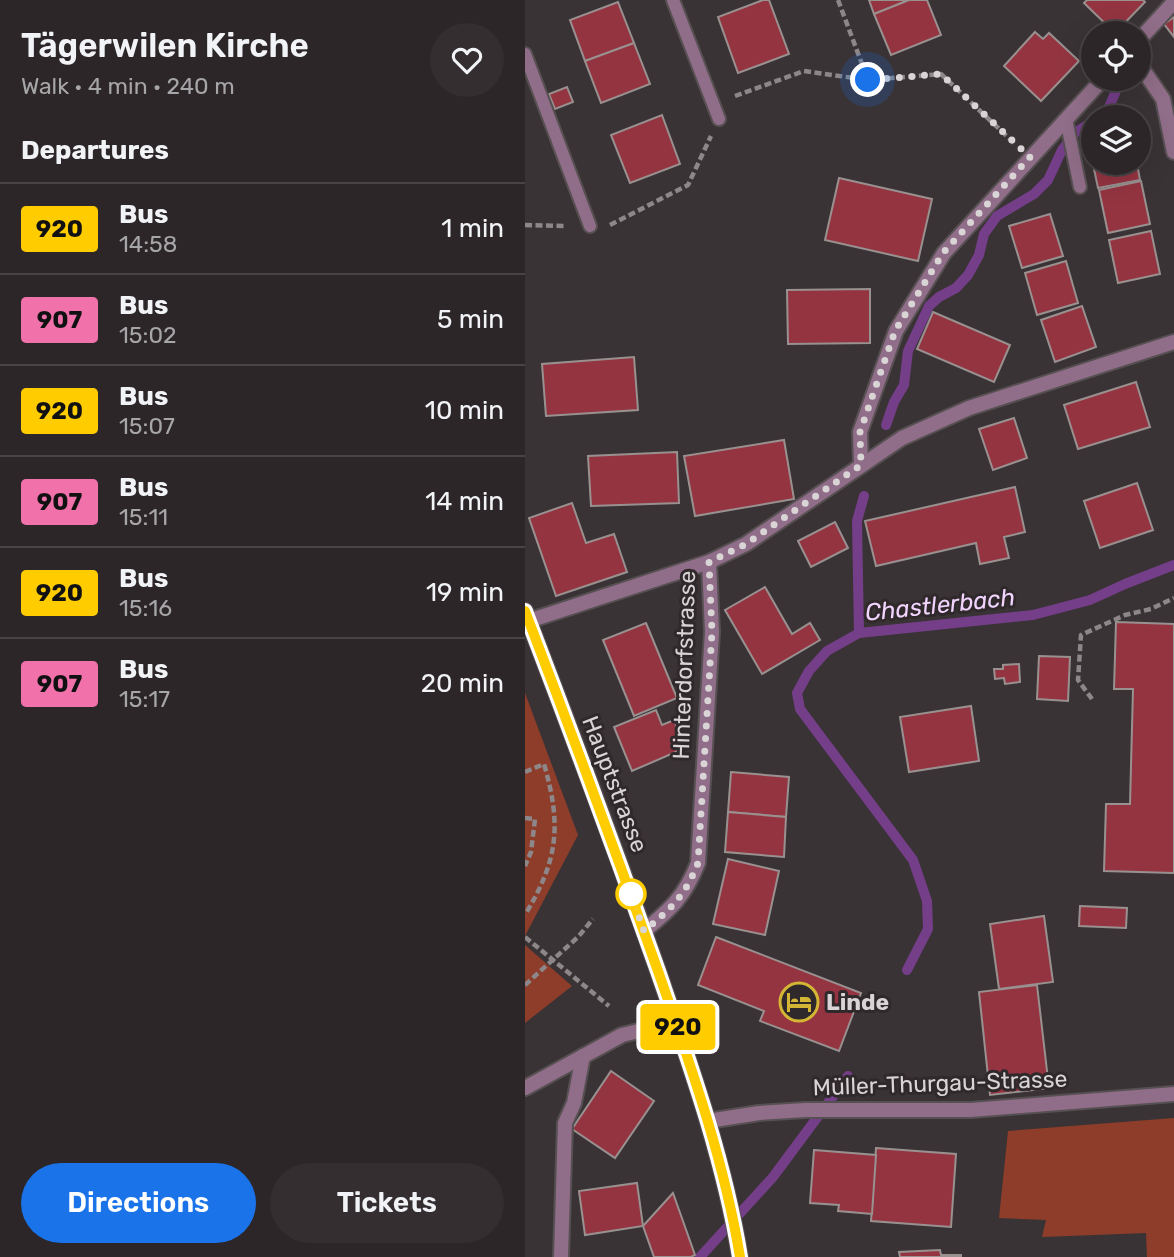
<!DOCTYPE html>
<meta charset="utf-8">
<style>
:root{--surface:#2c2628;--page:#342e30;--text:#f1f3f6;--muted:#a6a5a8;--line:#484345;--accent:#1a73e8}
body{margin:0;font-family:Rubik,sans-serif;background:var(--page);color:var(--text);height:100vh;display:flex;flex-direction:column;font-size:26px;white-space:nowrap}
*{box-sizing:border-box;margin:0}
p{font-size:23px;color:var(--muted)}
.icon{flex:none;width:38px;height:38px;fill:none;stroke:currentColor;stroke-width:2;stroke-linecap:round;stroke-linejoin:round}
.map{position:relative;flex:1;overflow:hidden}
.panel{display:flex;flex-direction:column;background:var(--surface);width:525px}
.panel>*{flex:none}
.badge{padding:0 14px;border-radius:5px;font-size:24px;line-height:46px}
.fabs{position:absolute;left:556px;top:21px;display:grid;gap:14px}
.fabs a{display:grid;place-items:center;width:70px;height:70px;border-radius:50%;background:var(--surface);box-shadow:0 7px 28px #0002,0 0 0 2px var(--line);font-size:35px}
.you{position:absolute;width:35px;height:35px;margin:-18px;border:5px solid #fff;border-radius:50%;background:#1a73e8;box-shadow:0 0 0 10px #1a73e833}
.map>.badge{position:absolute;translate:-50% -50%;box-shadow:0 0 0 4px #fff}
h2{padding:0 21px;font-size:26px;line-height:63px}
.round{display:grid;place-items:center;flex:none;width:74px;height:74px;border-radius:37px;background:var(--page)}
.head{display:flex;align-items:center;justify-content:space-between;height:119px;padding:0 21px}
h1{font-size:33px;font-weight:600;line-height:52px}
.primary-button{display:flex;gap:14px;margin-top:auto;padding:14px 21px}
.primary-button a{flex:1;height:80px;border-radius:42px;background:var(--accent);color:#fff;font-size:28px;font-weight:600;line-height:80px;text-align:center}
.primary-button a+a{background:var(--page);color:var(--text)}
ul{padding:0;list-style:none}
li{display:flex;align-items:center;gap:21px;height:91px;padding:0 21px;border-top:2px solid var(--line)}
li div{flex:1}
li b{display:block;font-size:26px}
li em{font-style:normal}
li .badge{min-width:77px;font-weight:700;text-align:center}
main{display:flex;flex:1;min-height:0}
.map>svg:first-child{display:block}
</style>
<main>
<section class="panel">
<div class="head"><div><h1>Tägerwilen Kirche</h1><p>Walk · 4 min · 240 m</p></div><a class="round"><svg class="icon" aria-label="heart" viewBox="0 0 24 24"><path d="M12 20l-8-8c-3-5 5-10 8-4 3-6 11-1 8 4z"/></svg></a></div>
<h2>Departures</h2>
<ul>
<li><span class="badge" style="background:#fc0;color:#111">920</span><div><b>Bus</b><p>14:58</p></div><em>1 min</em></li>
<li><span class="badge" style="background:#f171ab;color:#111">907</span><div><b>Bus</b><p>15:02</p></div><em>5 min</em></li>
<li><span class="badge" style="background:#fc0;color:#111">920</span><div><b>Bus</b><p>15:07</p></div><em>10 min</em></li>
<li><span class="badge" style="background:#f171ab;color:#111">907</span><div><b>Bus</b><p>15:11</p></div><em>14 min</em></li>
<li><span class="badge" style="background:#fc0;color:#111">920</span><div><b>Bus</b><p>15:16</p></div><em>19 min</em></li>
<li><span class="badge" style="background:#f171ab;color:#111">907</span><div><b>Bus</b><p>15:17</p></div><em>20 min</em></li>
</ul>
<div class="primary-button"><a>Directions</a><a>Tickets</a></div>
</section>
<div class="map">
<svg width="649" height="1257" viewBox="0 0 649 1257">
<rect width="100%" height="100%" fill="#3a3335"/>
<g fill="#8d3d29">
<path d="M0 693 53 835 0 936Z"/>
<path d="M0 945 47 986 0 1023Z"/>
<path d="M649 1118V1257H622L621 1233 517 1237 521 1220 474 1218 483 1131Z"/>
</g>
<g fill="none" stroke-linecap="round" stroke-linejoin="round">
<g stroke="#743e89" stroke-width="10">
<path d="M574 117 582 112 593 86"/>
<path d="M361 425 369 402 379 385 383 351 404 306 414 297 431 288 443 275 454 255 459 234 472 216 509 194 523 180 537 150 551 132 569 121"/>
<path d="M334 633 332 521 339 496"/>
<path d="M382 970 403 929 402 901 388 860 275 709 272 693 284 671 302 651 334 633 508 615 565 600 600 584 649 565"/>
<path d="M175 1257 248 1177 323 1076"/>
</g>
</g>
<g fill="#943441" stroke="#999090" stroke-width="2">
<path d="M238 0H244L264 54 213 73 193 17Z"/>
<path d="M344 0H384L349 14Z"/>
<path d="M384 0H402L416 35 366 55 349 14Z"/>
<path d="M562 0H618L620 2 590 33 559 3Z"/>
<path d="M93 2 109 43 60 61 45 20Z"/>
<path d="M649 17V37L639 24Z"/>
<path d="M510 32 518 39 524 33 554 61 516 101 479 66Z"/>
<path d="M109 43 125 84 76 103 60 61Z"/>
<path d="M42 87 48 102 30 109 24 94Z"/>
<path d="M137 115 155 164 105 183 86 135Z"/>
<path d="M564 145H569V163H612L615 180 573 188Z"/>
<path d="M314 178 407 199 393 261 300 240Z"/>
<path d="M616 181 625 224 583 233 574 190Z"/>
<path d="M525 214 538 256 497 268 484 226Z"/>
<path d="M626 231 635 274 593 283 584 240Z"/>
<path d="M541 261 553 303 512 315 500 273Z"/>
<path d="M345 289V343L263 344 262 290Z"/>
<path d="M557 306 571 347 530 362 516 320Z"/>
<path d="M408 312 485 345 469 382 392 349Z"/>
<path d="M109 357 113 410 21 416 17 364Z"/>
<path d="M611 382 625 427 553 449 539 405Z"/>
<path d="M489 418 502 458 468 470 454 429Z"/>
<path d="M259 440 269 499 170 516 159 456Z"/>
<path d="M152 452 154 503 66 506 63 456Z"/>
<path d="M612 483 628 530 575 548 559 501Z"/>
<path d="M490 487 500 532 479 537 484 558 455 564 451 543 351 566 340 521Z"/>
<path d="M47 503 61 543 89 534 102 572 31 596 4 518Z"/>
<path d="M310 522 323 548 286 567 273 541Z"/>
<path d="M240 587 267 634 285 623 295 640 237 674 200 610Z"/>
<path d="M591 622 649 624V873L579 871 581 804H605L608 689H589Z"/>
<path d="M121 623 152 698 109 716 78 640Z"/>
<path d="M514 656 545 657 543 701 512 699Z"/>
<path d="M494 664 495 682 480 684 479 678 470 679 469 669H478V665Z"/>
<path d="M446 706 454 761 384 772 375 717Z"/>
<path d="M131 710 137 725 149 720 160 748 107 771 89 727Z"/>
<path d="M206 772 264 777 261 817 203 812Z"/>
<path d="M203 812 261 817 259 857 200 852Z"/>
<path d="M203 859 254 871 240 935 188 924Z"/>
<path d="M555 906 602 908 601 928 554 926Z"/>
<path d="M519 916 528 982 474 989 465 924Z"/>
<path d="M191 937 336 993 314 1051 235 1021 239 1011 173 985Z"/>
<path d="M512 985 524 1088 465 1095 454 992Z"/>
<path d="M86 1071 129 1101 90 1158 47 1129Z"/>
<path d="M351 1148 431 1154 426 1227 346 1221Z"/>
<path d="M289 1150 351 1155 347 1214 313 1211 314 1205 285 1203Z"/>
<path d="M112 1183 118 1226 60 1235 54 1191Z"/>
<path d="M148 1193 170 1255 166 1257H129L118 1226Z"/>
<path d="M415 1250 416 1255H436V1257H375L374 1252Z"/>
</g>
<g fill="none" stroke-linecap="round" stroke-linejoin="round">
<defs>
<g id="service">
<path d="M148 0 194 119"/>
<path d="M0 54 65 226"/>
<path d="M541 119 555 187"/>
</g>
<g id="minor">
<path d="M614 40 649 2"/>
<path d="M614 64 638 99 649 152"/>
<path d="M336 465 335 432 371 331 419 253 578 79"/>
<path d="M0 622 184 562"/>
<path d="M119 931C146 909 160 896 173 863L187 632 184 562 221 544 377 438 444 408 649 342"/>
<path d="M0 1088 97 1035 151 1022"/>
<path d="M183 1121 234 1113 280 1110H446L649 1094"/>
<path d="M36 1257 40 1123 49 1103 58 1056"/>
</g>
<path id="tertiary" d="M0 611C46 731 91 850 133 971 165 1064 199 1159 215 1257"/>
</defs>
<use href="#service" stroke="#575052" stroke-width="16"/>
<use href="#minor" stroke="#575052" stroke-width="18"/>
<use href="#tertiary" stroke="#575052" stroke-width="18"/>
<g stroke="#8d8789" stroke-width="4.5" stroke-dasharray="7 3.5" stroke-linecap="butt">
<path d="M313 0 343 80 416 74 489 143"/>
<path d="M210 96 279 71 343 80"/>
<path d="M0 225 41 226"/>
<path d="M85 225 163 185 186 136"/>
<path d="M567 699 553 680 556 635 600 615 626 609 649 598"/>
<path d="M0 772 19 764C37 826 33 860 0 915"/>
<path d="M0 818 10 819 6 852 0 866"/>
<path d="M0 937 84 1006"/>
<path d="M0 985 53 937 68 919"/>
</g>
<use href="#service" stroke="#906d88" stroke-width="12"/>
<use href="#minor" stroke="#906d88" stroke-width="14"/>
<use href="#tertiary" stroke="#906d88" stroke-width="14"/>
</g>
<g fill="none" stroke-linecap="round" stroke-linejoin="round">
<defs>
<path id="line" d="M0 611C46 731 90 850 133 971 165 1064 199 1159 215 1257"/>
</defs>
<use href="#line" stroke="#fff" stroke-width="16"/>
<use href="#line" stroke="#fc0" stroke-width="10"/>
<path stroke="#d9d4d6" stroke-width="7" stroke-dasharray="0 12.6" d="M106 894 119 931C146 909 160 896 173 863L187 632 184 562 221 544 336 465 335 432 370 331 418 253 505 157 416 74 343 80"/>
</g>
<defs>
<symbol id="hotel-ring" viewBox="-11 -11 22 22"><circle r="9.5" fill="#30292b" stroke="#d4b635" stroke-width="1.5"/><path d="M-6-4.5h1.5V1H6V5H4.5V3h-9V5H-6ZM-4 0a1.8 1.8 0 1 1 3.6 0ZM.5 0V-2.5h3Q6-2.5 6 0Z" fill="#d4b635"/></symbol>
</defs>
<g fill-rule="evenodd">
<use href="#hotel-ring" x="252" y="980" width="44" height="44"/>
</g>
<circle fill="#fff" stroke="#fc0" stroke-width="3.5" cx="106" cy="894" r="14"/>
<g text-anchor="middle" stroke-width="6" stroke-linejoin="round" paint-order="stroke">
<g font-size="23" fill="#d9d4d6" stroke="#30292b">
<text transform="translate(159 665) rotate(-88)" y="8">Hinterdorfstrasse</text>
<text transform="translate(90 784) rotate(69)" y="8">Hauptstrasse</text>
<text transform="translate(415 1083) rotate(-2)" y="8">Müller-Thurgau-Strasse</text>
</g>
<g font-size="23" font-weight="bold" fill="#d9d4d6" stroke="#30292b" text-anchor="start">
<text x="301" y="1010">Linde</text>
</g>
<g font-size="24" font-style="italic" fill="#f2d5ff" stroke="#30292b">
<text transform="translate(415 605) rotate(-6)" y="8">Chastlerbach</text>
</g>
</g>
</svg>
<div class="fabs">
<a><svg class="icon" aria-label="locate" viewBox="0 0 24 24"><circle cx="12" cy="12" r="6"/><path d="M12 2v4M12 18v4M2 12h4M18 12h4"/></svg></a>
<a><svg class="icon" aria-label="layers" viewBox="0 0 24 24"><path d="M12 4l9 5-9 5-9-5zM3 14l9 5 9-5"/></svg></a>
</div>
<div class="you" style="left:343px;top:80px"></div>
<b class="badge" style="left:153px;top:1027px;background:#fc0;color:#111">920</b>
</div>
</main>
